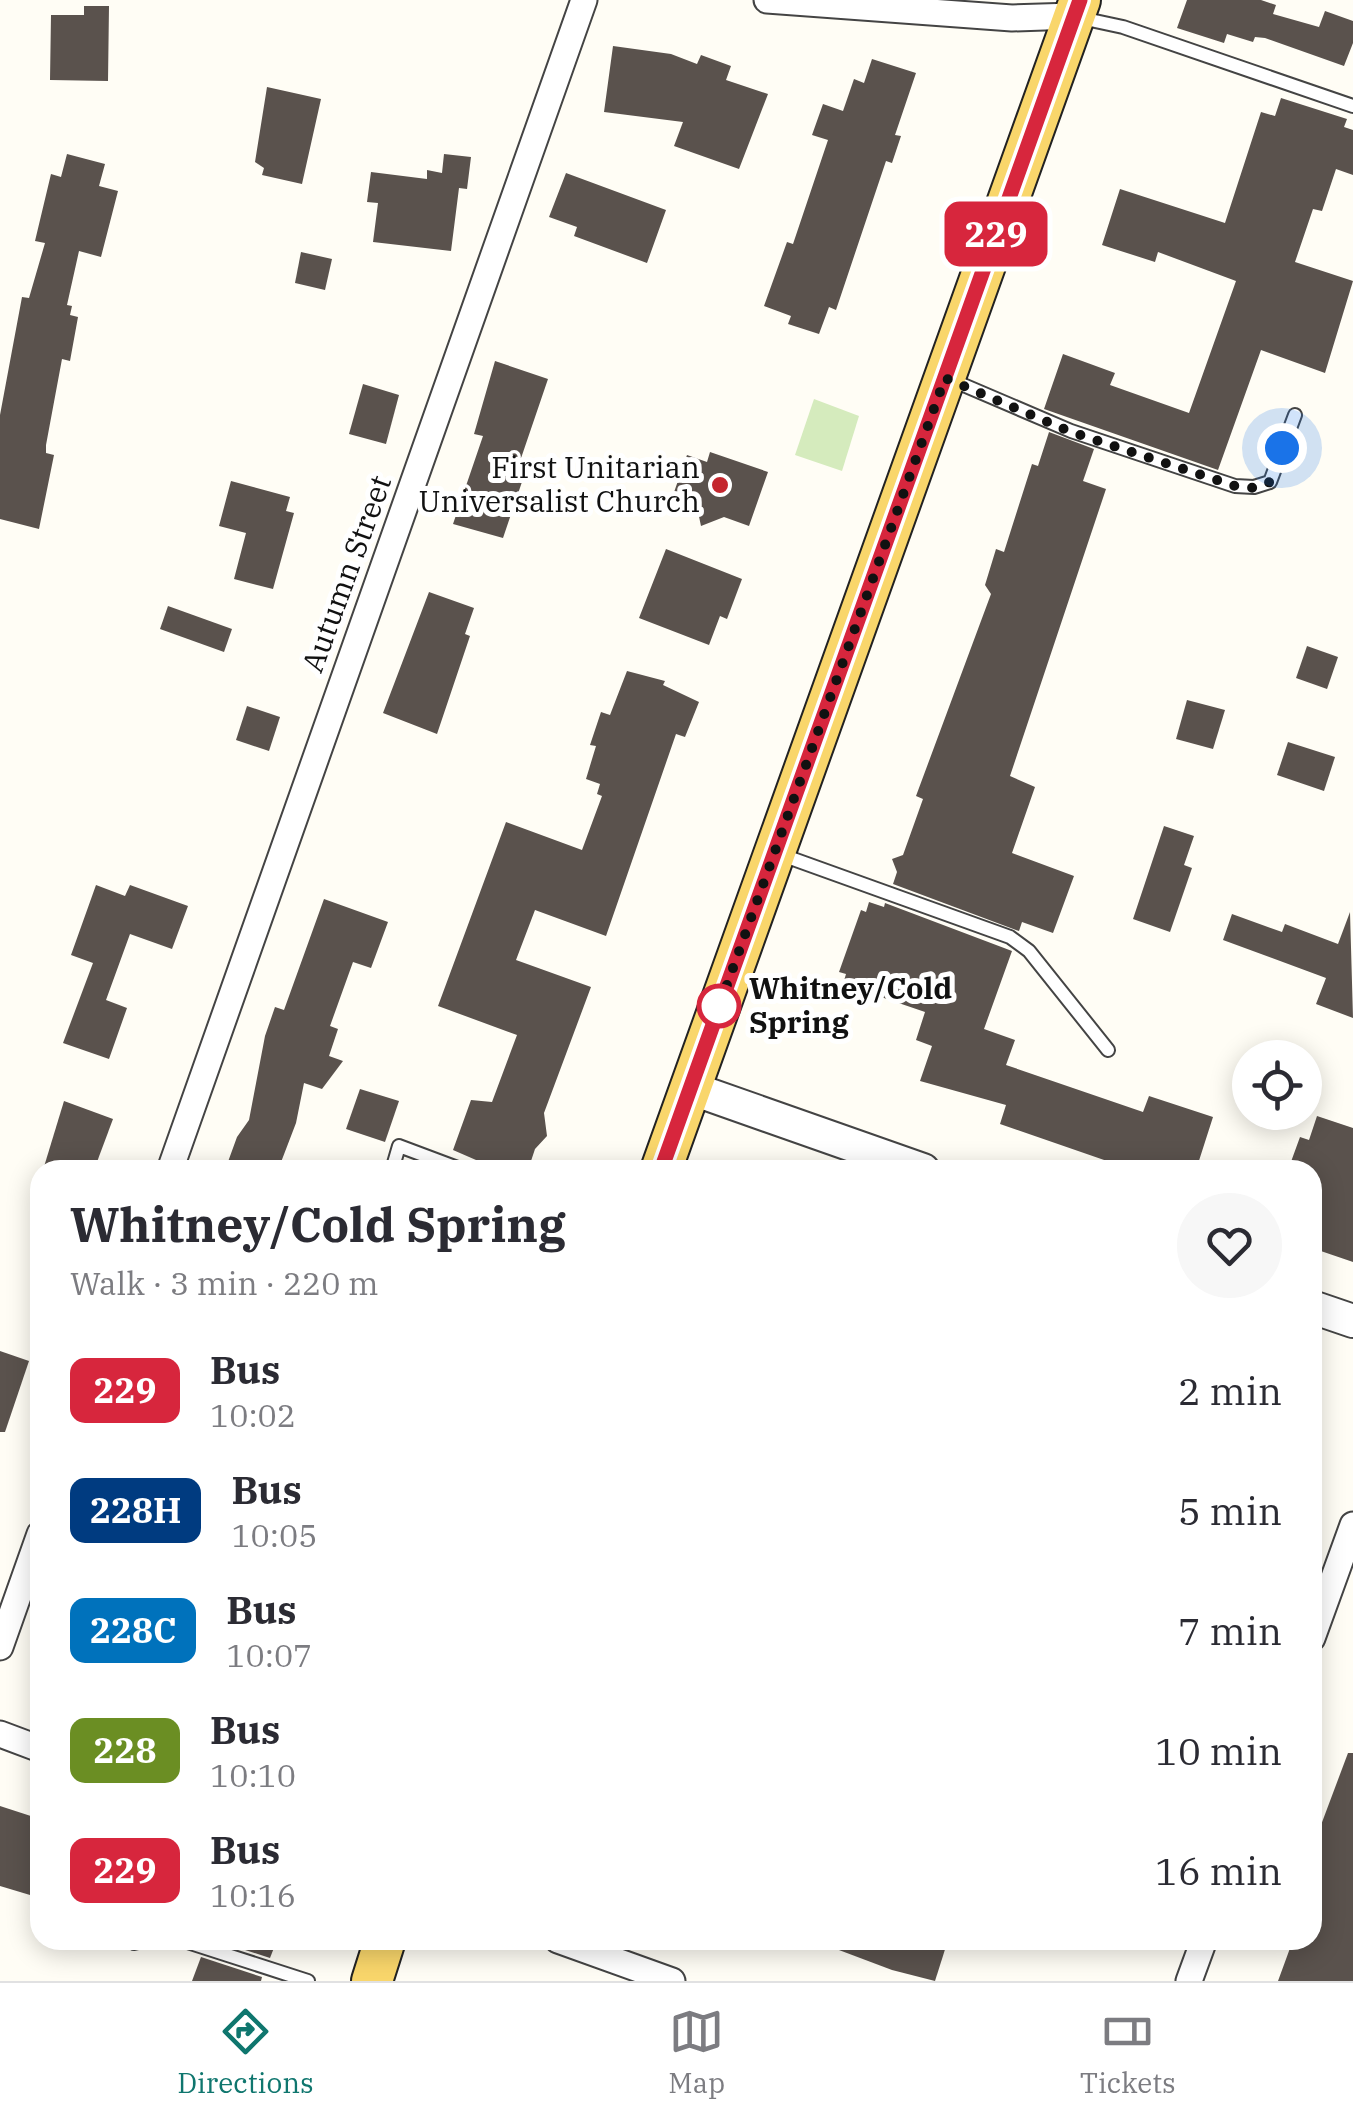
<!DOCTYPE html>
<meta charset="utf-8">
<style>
:root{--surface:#fff;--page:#f7f7f7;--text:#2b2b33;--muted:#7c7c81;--line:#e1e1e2;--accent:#0f766e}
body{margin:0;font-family:"IBM Plex Serif",serif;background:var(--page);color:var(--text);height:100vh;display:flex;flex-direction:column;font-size:38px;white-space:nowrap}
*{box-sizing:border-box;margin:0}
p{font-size:32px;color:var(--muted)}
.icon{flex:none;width:55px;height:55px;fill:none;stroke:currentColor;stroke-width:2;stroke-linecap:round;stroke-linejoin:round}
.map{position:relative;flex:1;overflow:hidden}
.panel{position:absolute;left:30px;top:1160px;width:1292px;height:790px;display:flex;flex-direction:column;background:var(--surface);border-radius:30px;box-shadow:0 5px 25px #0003}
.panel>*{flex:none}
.badge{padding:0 20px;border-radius:15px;font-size:35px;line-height:65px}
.controls{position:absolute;left:1232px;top:1040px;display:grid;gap:20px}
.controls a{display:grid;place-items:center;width:90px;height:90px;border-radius:50%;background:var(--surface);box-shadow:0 5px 25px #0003;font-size:50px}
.you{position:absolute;width:50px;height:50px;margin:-25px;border:8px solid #fff;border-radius:50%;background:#1a73e8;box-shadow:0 0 0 15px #1a73e833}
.map>.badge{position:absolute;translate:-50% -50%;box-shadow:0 0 0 5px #fff}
.round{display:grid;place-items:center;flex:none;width:105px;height:105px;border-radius:52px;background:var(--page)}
.head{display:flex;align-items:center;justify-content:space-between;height:170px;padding:0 40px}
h1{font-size:48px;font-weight:700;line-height:75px}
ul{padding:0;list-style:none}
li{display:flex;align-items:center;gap:30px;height:120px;padding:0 40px}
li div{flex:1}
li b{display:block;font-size:38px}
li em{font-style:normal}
li .badge{min-width:110px;font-weight:700;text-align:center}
.tabs{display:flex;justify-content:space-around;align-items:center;height:140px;border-top:2px solid var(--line);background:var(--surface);font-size:28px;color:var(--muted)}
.tabs a{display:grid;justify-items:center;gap:5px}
.tabs .on{color:var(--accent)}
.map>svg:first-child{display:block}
</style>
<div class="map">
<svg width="1353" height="1981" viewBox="0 0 1353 1981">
<rect width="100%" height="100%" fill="#fffdf5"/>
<path fill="#d5ebbd" d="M814 399 859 416 842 471 795 455Z"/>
<g fill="#5a524d">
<path d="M1187 0H1261L1276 5 1273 14 1319 27 1325 11 1353 21V43L1344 66 1265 38 1255 37 1253 42 1227 34 1224 43 1177 28Z"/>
<path d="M84 6H109L108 81 50 80 51 15H84Z"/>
<path d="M613 46 671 54 697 64 701 55 731 66 726 80 768 94 739 169 674 146 683 122 604 112Z"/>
<path d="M872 59 916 73 895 135 901 136 892 163 886 161 836 310 829 307 819 334 788 324 791 316 764 306 787 242 793 244 828 140 812 135 823 104 843 111 854 79 864 83Z"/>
<path d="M267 87 321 99 302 184 262 175 264 168 255 162Z"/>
<path d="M1281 98 1347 119 1344 127 1353 130V175L1336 169 1322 211 1313 209 1295 262 1353 281 1325 373 1261 350 1218 470 1044 409 1063 354 1115 373 1110 385 1189 413 1236 281 1158 252 1155 262 1102 245 1120 189 1225 223 1261 112 1275 116Z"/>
<path d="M67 154 105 164 99 186 118 191 101 257 79 251 67 305 72 306 70 315 78 317 70 361 62 359 46 445V453L54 455 39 529 0 519V415L22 297 29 298 45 243 35 241 51 174 61 177Z"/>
<path d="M444 154 471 157 467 189 459 188 451 251 373 242 378 203 367 202 371 172 427 179V170L442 173Z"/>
<path d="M566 173 666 210 647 263 574 236 577 227 549 217Z"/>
<path d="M301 252 332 259 325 290 295 283Z"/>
<path d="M495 361 548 379 517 470 525 473 503 538 453 524 483 436 474 434Z"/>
<path d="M363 384 399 395 386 444 349 434Z"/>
<path d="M1049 432 1094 449 1083 481 1106 489 1010 776 1035 787 1012 853 1074 876 1053 933 1022 922 1019 931 893 884 897 872 892 859 903 855 923 799 916 796 991 594 985 585 996 549 1004 552 1032 464 1038 466Z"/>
<path d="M710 452 768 472 749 526 724 517 701 526 697 507 672 498 687 455 707 462Z"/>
<path d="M231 481 290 497 286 511 294 513 273 589 234 579 246 533 219 526Z"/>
<path d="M666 549 742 579 727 619 720 616 709 645 639 618Z"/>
<path d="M429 592 474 608 465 634 470 636 437 734 383 713Z"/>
<path d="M168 606 232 629 224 652 160 629Z"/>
<path d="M1307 646 1338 657 1327 689 1296 678Z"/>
<path d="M627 671 665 681 663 685 699 702 685 737 676 734 606 936 535 910 516 960 591 987 544 1113 547 1136 535 1149 528 1170H499L453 1150 471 1100 492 1102 517 1035 438 1006 506 822 582 850 602 796 597 794 600 784 586 779 596 746 590 745 601 712 610 715Z"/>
<path d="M1187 700 1225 710 1213 749 1176 739Z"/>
<path d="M247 706 280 717 269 751 236 740Z"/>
<path d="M1288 742 1335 757 1324 791 1277 775Z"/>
<path d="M1164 826 1194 836 1184 865 1192 868 1170 932 1133 919Z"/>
<path d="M96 885 125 896 130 885 188 906 172 949 130 934 106 1000 127 1008 109 1059 63 1043 93 963 71 955Z"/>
<path d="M324 899 388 922 371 968 353 962 330 1026 338 1029 329 1056 343 1061 322 1089 304 1083 296 1123 278 1170H225L237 1137 249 1120 265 1036 275 1007 284 1010Z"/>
<path d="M869 902 884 907 885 903 1012 951 984 1029 1015 1040 1006 1065 1143 1112 1149 1096 1213 1117 1196 1170H1133L1000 1124 1006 1105 920 1081 932 1046 916 1040 925 1012 843 984 846 974 839 972 861 910 866 912Z"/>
<path d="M1350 912 1353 1018 1316 1004 1326 978 1223 940 1232 914 1282 932 1285 924 1338 944Z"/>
<path d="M360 1089 399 1101 385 1142 346 1129Z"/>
<path d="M64 1101 113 1119 94 1170H43Z"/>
<path d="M1317 1116 1353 1128V1262L1312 1248V1170H1288L1300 1137 1309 1140Z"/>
<path d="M0 1351 29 1361 5 1432H0Z"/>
<path d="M1348 1753H1353V1981H1278L1293 1940H1312V1849Z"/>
<path d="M0 1806 40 1819V1898L0 1886Z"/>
<path d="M214 1940H277L270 1958Z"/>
<path d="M823 1940H948L935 1981 892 1970 823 1944Z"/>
<path d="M201 1957 262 1977 261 1981H192Z"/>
</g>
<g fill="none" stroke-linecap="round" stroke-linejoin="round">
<defs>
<g id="service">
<path d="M1081 18 1123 27 1353 106"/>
<path d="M947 378 1071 431 1235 486 1254 487 1270 482 1295 415"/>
<path d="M782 855 1010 937 1029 951 1108 1050"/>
<path d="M392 1170 399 1146 463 1170"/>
<path d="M181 1940 308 1981"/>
<path d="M134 1943 147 1940"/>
</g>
<g id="minor">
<path d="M767 0 1012 18 1074 16"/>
<path d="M170 1170 584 0"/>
<path d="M1312 1638 1353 1525"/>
<path d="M0 1647 40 1534"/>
<path d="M0 1734 40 1749"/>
<path d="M558 1940 672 1981"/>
<path d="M1189 1981 1204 1940"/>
</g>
<g id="tertiary">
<path d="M690 1088 923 1170"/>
<path d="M1312 1307 1353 1321"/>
</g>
<g id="primary">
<path d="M661 1170 1080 0"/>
<path d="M372 1981 385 1940"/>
</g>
</defs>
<use href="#service" stroke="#444" stroke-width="16"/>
<use href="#minor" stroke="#444" stroke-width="29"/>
<use href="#tertiary" stroke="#444" stroke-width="36"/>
<use href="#primary" stroke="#222" stroke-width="44"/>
<use href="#service" stroke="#fff" stroke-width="12"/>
<use href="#minor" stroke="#fff" stroke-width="25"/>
<use href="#tertiary" stroke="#fff" stroke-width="32"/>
<use href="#primary" stroke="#f9d66b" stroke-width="40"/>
</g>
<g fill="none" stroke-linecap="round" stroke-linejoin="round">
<defs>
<path id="line" d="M661 1170 1080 0"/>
</defs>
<use href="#line" stroke="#fff" stroke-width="22"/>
<use href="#line" stroke="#d7263d" stroke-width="15"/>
<path stroke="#111" stroke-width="10" stroke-dasharray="0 18" d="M719 1006 714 1021 945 378 1071 432 1235 486 1254 488 1270 482 1282 448"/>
</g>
<circle fill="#c4262e" stroke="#fff" stroke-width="4" cx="720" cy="485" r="10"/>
<circle fill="#fff" stroke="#d7263d" stroke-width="5" cx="719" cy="1006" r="20"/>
<g text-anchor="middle" stroke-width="10" stroke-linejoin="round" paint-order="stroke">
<g font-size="30" fill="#111" stroke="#fff" text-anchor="end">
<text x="700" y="478">First Unitarian<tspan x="700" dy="34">Universalist Church</tspan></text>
</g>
<g font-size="30" fill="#111" stroke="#fff">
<text transform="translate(347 574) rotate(-70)" y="10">Autumn Street</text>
</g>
<g font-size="30" font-weight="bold" fill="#111" stroke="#fff" text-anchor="start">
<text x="749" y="999">Whitney/Cold<tspan x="749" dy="34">Spring</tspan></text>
</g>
</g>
</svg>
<div class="controls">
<a><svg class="icon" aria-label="locate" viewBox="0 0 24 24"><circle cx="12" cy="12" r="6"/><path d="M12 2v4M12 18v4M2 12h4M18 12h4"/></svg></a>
</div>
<div class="you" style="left:1282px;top:448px"></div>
<b class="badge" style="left:996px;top:234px;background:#d7263d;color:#fff">229</b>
<section class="panel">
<div class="head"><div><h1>Whitney/Cold Spring</h1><p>Walk · 3 min · 220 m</p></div><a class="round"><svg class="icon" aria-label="heart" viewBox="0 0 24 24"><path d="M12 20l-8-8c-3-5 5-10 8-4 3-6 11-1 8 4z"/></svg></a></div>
<ul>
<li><span class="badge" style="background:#d7263d;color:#fff">229</span><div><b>Bus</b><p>10:02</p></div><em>2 min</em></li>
<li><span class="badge" style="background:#003b80;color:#fff">228H</span><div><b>Bus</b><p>10:05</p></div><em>5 min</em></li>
<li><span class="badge" style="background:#0072bc;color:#fff">228C</span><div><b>Bus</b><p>10:07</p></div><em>7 min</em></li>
<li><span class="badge" style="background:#6b8e23;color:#fff">228</span><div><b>Bus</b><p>10:10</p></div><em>10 min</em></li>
<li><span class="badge" style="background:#d7263d;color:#fff">229</span><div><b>Bus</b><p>10:16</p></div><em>16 min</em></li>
</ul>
</section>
</div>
<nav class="tabs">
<a class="on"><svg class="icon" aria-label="directions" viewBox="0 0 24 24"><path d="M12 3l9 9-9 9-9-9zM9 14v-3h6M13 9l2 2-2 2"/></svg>Directions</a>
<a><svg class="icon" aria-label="map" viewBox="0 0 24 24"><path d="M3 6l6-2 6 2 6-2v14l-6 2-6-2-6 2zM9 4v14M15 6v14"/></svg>Map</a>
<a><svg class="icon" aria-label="tickets" viewBox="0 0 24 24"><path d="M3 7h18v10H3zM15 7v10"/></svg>Tickets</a>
</nav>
